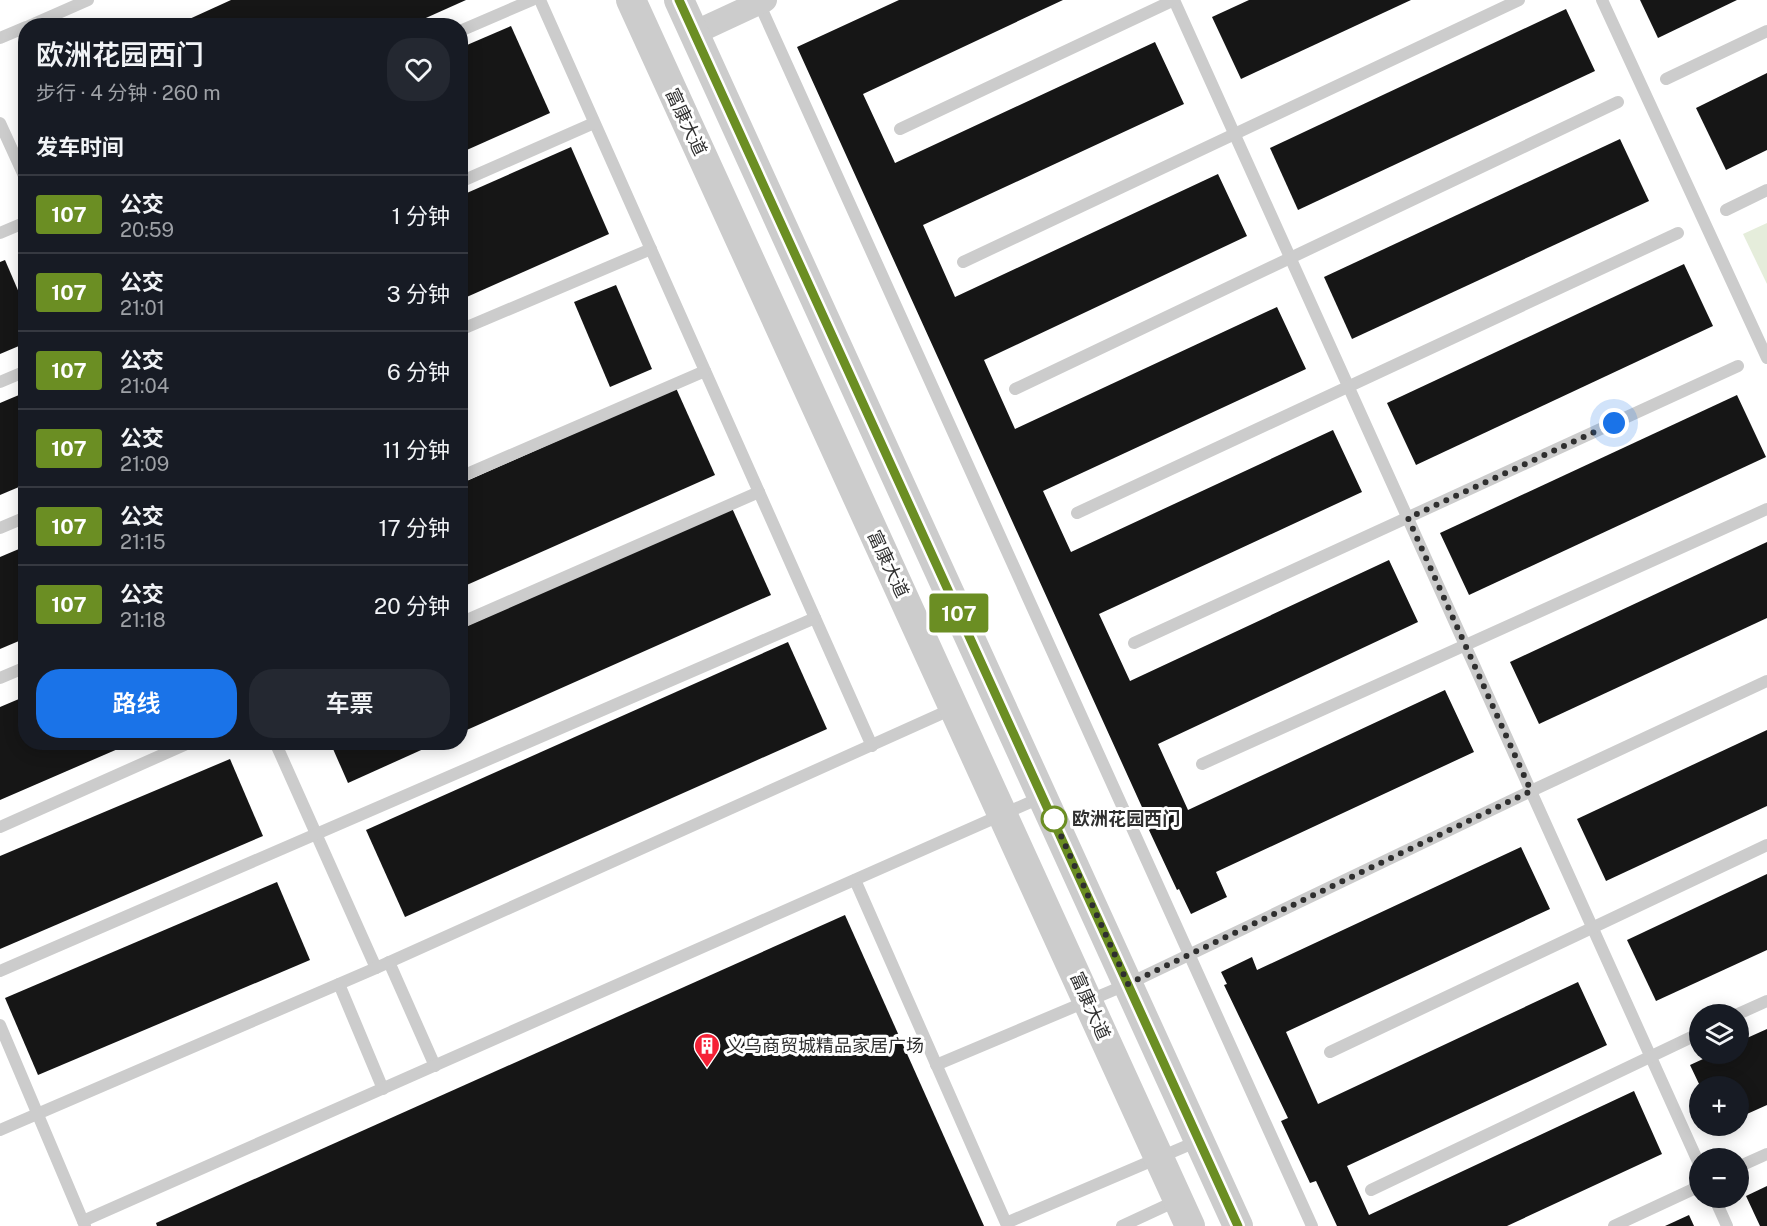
<!DOCTYPE html>
<html lang="zh">
<meta charset="utf-8">
<style>
:root{--surface:#171b24;--page:#242831;--text:#f1f3f6;--muted:#9ea1a6;--line:#363941;--accent:#1a73e8}
body{margin:0;font-family:"Public Sans","Noto Sans SC",sans-serif;background:var(--page);color:var(--text);height:100vh;display:flex;flex-direction:column;font-size:22px;white-space:nowrap}
*{box-sizing:border-box;margin:0}
p{font-size:20px;color:var(--muted)}
.icon{flex:none;width:33px;height:33px;fill:none;stroke:currentColor;stroke-width:2;stroke-linecap:round;stroke-linejoin:round}
.map{position:relative;flex:1;overflow:hidden}
.panel{position:absolute;left:18px;top:18px;width:450px;height:732px;display:flex;flex-direction:column;background:var(--surface);border-radius:24px;box-shadow:0 3px 15px #0003}
.panel>*{flex:none}
.badge{padding:0 12px;border-radius:4px;font-size:21px;line-height:39px}
.fabs{position:absolute;left:1689px;top:1004px;display:grid;gap:12px}
.fabs a{display:grid;place-items:center;width:60px;height:60px;border-radius:50%;background:var(--surface);box-shadow:0 3px 15px #0003;font-size:30px}
.you{position:absolute;width:30px;height:30px;margin:-15px;border:4px solid #fff;border-radius:50%;background:#1a73e8;box-shadow:0 0 0 9px #1a73e833}
.map>.badge{position:absolute;translate:-50% -50%;box-shadow:0 0 0 3px #fff}
h2{padding:0 18px;font-size:22px;line-height:54px}
.round{display:grid;place-items:center;flex:none;width:63px;height:63px;border-radius:24px;background:var(--page)}
.summary{display:flex;align-items:center;justify-content:space-between;height:102px;padding:0 18px}
h1{font-size:28px;font-weight:600;line-height:45px}
.button{display:flex;gap:12px;margin-top:auto;padding:12px 18px}
.button a{flex:1;height:69px;border-radius:24px;background:var(--accent);color:#fff;font-size:24px;font-weight:600;line-height:69px;text-align:center}
.button a+a{background:var(--page);color:var(--text)}
ul{padding:0;list-style:none}
li{display:flex;align-items:center;gap:18px;height:78px;padding:0 18px;border-top:2px solid var(--line)}
li div{flex:1}
li b{display:block;font-size:22px}
li em{font-style:normal}
li .badge{min-width:66px;font-weight:700;text-align:center}
.map>svg:first-child{display:block}
</style>
<div class="map">
<svg width="1767" height="1226" viewBox="0 0 1767 1226">
<rect width="100%" height="100%" fill="#fff"/>
<path fill="#e5eddb" d="M1767 223V284L1743 234Z"/>
<g fill="#161616">
<path d="M231 0H466L408 26H174Z"/>
<path d="M899 0H1063L863 94 895 163 1155 42 1184 104 923 225 955 297 1218 174 1247 236 984 360 1015 429 1277 307 1306 369 1043 491 1071 552 1333 430 1362 492 1099 614 1130 681 1389 560 1418 622 1158 744 1188 810 1445 690 1474 752 1216 872 1227 897 1191 914 1179 889 1177 890 1148 828 1151 827 797 47Z"/>
<path d="M1249 0H1411L1241 79 1212 17Z"/>
<path d="M1640 0H1737L1658 38Z"/>
<path d="M1566 9 1595 71 1298 210 1270 148Z"/>
<path d="M511 26 550 113 460 153V48Z"/>
<path d="M1767 73V150L1726 170 1696 108Z"/>
<path d="M1620 139 1649 201 1352 339 1324 277Z"/>
<path d="M571 147 609 234 460 300V196Z"/>
<path d="M5 260 26 309V343L0 354V262Z"/>
<path d="M1684 264 1713 326 1416 465 1387 403Z"/>
<path d="M616 285 652 369 610 387 574 302Z"/>
<path d="M676 388 715 475 460 588V484Z"/>
<path d="M26 392V484L0 495V403Z"/>
<path d="M1737 395 1766 457 1469 595 1440 533Z"/>
<path d="M732 508 771 595 460 733V629Z"/>
<path d="M1767 542V618L1539 724 1510 662Z"/>
<path d="M26 546V638L0 649V557Z"/>
<path d="M788 642 827 729 405 917 366 830Z"/>
<path d="M26 696V742H134L0 800V707Z"/>
<path d="M1767 730V806L1606 881 1577 819Z"/>
<path d="M330 742H439L348 783Z"/>
<path d="M230 759 263 836 0 949V856Z"/>
<path d="M1521 847 1550 909 1286 1032 1318 1104 1578 982 1607 1045 1347 1166 1369 1215 1634 1091 1662 1154 1507 1226H1337L1316 1181 1310 1183 1281 1121 1288 1118 1224 985 1227 984 1221 972 1252 957 1257 970Z"/>
<path d="M1767 874V950L1656 1001 1627 940Z"/>
<path d="M277 882 310 960 38 1075 5 998Z"/>
<path d="M845 915 984 1226H157L156 1223Z"/>
<path d="M1767 1029V1105L1738 1118V1086H1700L1690 1065 1716 1053H1738V1042Z"/>
<path d="M1767 1186V1226H1760L1746 1196Z"/>
<path d="M1689 1215 1694 1226H1665Z"/>
</g>
<g fill="none" stroke-linecap="round" stroke-linejoin="round">
<g stroke="#ccc" stroke-width="12">
<path d="M540 0 872 746"/>
<path d="M1174 0 1700 1166"/>
<path d="M1602 0 1767 358"/>
<path d="M759 3 1312 1226"/>
<path d="M29 26 88 0"/>
<path d="M460 31 532 0"/>
<path d="M0 38 26 27"/>
<path d="M1666 79 1767 31"/>
<path d="M0 123 26 180"/>
<path d="M900 129 1174 0"/>
<path d="M460 182 594 123"/>
<path d="M1726 210 1767 190"/>
<path d="M0 233 26 222"/>
<path d="M963 262 1519 0"/>
<path d="M460 330 651 249"/>
<path d="M0 382 26 371"/>
<path d="M1015 389 1618 102"/>
<path d="M460 477 705 371"/>
<path d="M1077 513 1678 233"/>
<path d="M0 528 26 517"/>
<path d="M460 623 759 492"/>
<path d="M1134 643 1738 366"/>
<path d="M0 678 26 667"/>
<path d="M275 742 376 968"/>
<path d="M1202 764 1767 509"/>
<path d="M0 827 191 742"/>
<path d="M855 880 1006 1223 1198 1141"/>
<path d="M389 962 435 1066"/>
<path d="M0 971 815 618"/>
<path d="M339 984 383 1089"/>
<path d="M1738 1014 1767 1001"/>
<path d="M0 1025 85 1226"/>
<path d="M1330 1052 1767 845"/>
<path d="M936 1065 1128 984 1531 791 1767 681"/>
<path d="M0 1130 376 968 954 708"/>
<path d="M1738 1167 1767 1154"/>
<path d="M1371 1190 1700 1033"/>
<path d="M1714 1197 1727 1226"/>
<path d="M83 1221 1042 797"/>
<path d="M1122 1226 1178 1200"/>
<path d="M1614 1226 1700 1186"/>
</g>
<path stroke="#ccc" stroke-width="24" d="M694 33 765 0"/>
<g stroke="#ccc" stroke-width="30">
<path d="M631 0 1190 1226"/>
<path d="M679 0 1238 1226"/>
</g>
</g>
<g fill="none" stroke-linecap="round" stroke-linejoin="round">
<defs>
<path id="line" d="M679 0 1238 1226"/>
</defs>
<use href="#line" stroke="#fff" stroke-width="14"/>
<use href="#line" stroke="#6b8e23" stroke-width="9"/>
<path stroke="#2f2f2f" stroke-width="6" stroke-dasharray="0 10.8" d="M1054 819 1053 818 1128 984 1531 791 1408 518 1614 423"/>
</g>
<defs>
<symbol id="building-pin" viewBox="-11 -11 22 30"><path d="M0 17L-7.5 6A9.5 9.5 0 1 1 7.5 6Z" fill="#f52136" stroke="#fff"/><path d="M-4-6H4V6H1V3H-1V6H-4ZM-2.5-4.3h1.7v1.8h-1.7ZM.8-4.3h1.7v1.8H.8ZM-2.5-1h1.7V.8h-1.7ZM.8-1h1.7V.8H.8Z" fill="#fff"/></symbol>
</defs>
<g fill-rule="evenodd">
<use href="#building-pin" x="692" y="1031" width="30" height="40"/>
</g>
<circle fill="#fff" stroke="#6b8e23" stroke-width="3" cx="1054" cy="819" r="12"/>
<g text-anchor="middle" stroke-width="6" stroke-linejoin="round" paint-order="stroke">
<g font-size="18" fill="#2f2f2f" stroke="#fff">
<text transform="translate(686 122) rotate(65)" y="6">富康大道</text>
<text transform="translate(888 564) rotate(65)" y="6">富康大道</text>
<text transform="translate(1090 1006) rotate(66)" y="6">富康大道</text>
</g>
<g font-size="18" font-weight="bold" fill="#2f2f2f" stroke="#fff" text-anchor="start">
<text x="1072" y="825">欧洲花园西门</text>
</g>
<g font-size="18" fill="#2f2f2f" stroke="#fff" text-anchor="start">
<text x="726" y="1052">义乌商贸城精品家居广场</text>
</g>
</g>
</svg>
<div class="fabs">
<a><svg class="icon" aria-label="layers" viewBox="0 0 24 24"><path d="M12 4l9 5-9 5-9-5zM3 14l9 5 9-5"/></svg></a>
<a>+</a>
<a>−</a>
</div>
<div class="you" style="left:1614px;top:423px"></div>
<b class="badge" style="left:959px;top:613px;background:#6b8e23;color:#fff">107</b>
<section class="panel">
<div class="summary"><div><h1>欧洲花园西门</h1><p>步行 · 4 分钟 · 260 m</p></div><a class="round"><svg class="icon" aria-label="heart" viewBox="0 0 24 24"><path d="M12 20l-8-8c-3-5 5-10 8-4 3-6 11-1 8 4z"/></svg></a></div>
<h2>发车时间</h2>
<ul>
<li><span class="badge" style="background:#6b8e23;color:#fff">107</span><div><b>公交</b><p>20:59</p></div><em>1 分钟</em></li>
<li><span class="badge" style="background:#6b8e23;color:#fff">107</span><div><b>公交</b><p>21:01</p></div><em>3 分钟</em></li>
<li><span class="badge" style="background:#6b8e23;color:#fff">107</span><div><b>公交</b><p>21:04</p></div><em>6 分钟</em></li>
<li><span class="badge" style="background:#6b8e23;color:#fff">107</span><div><b>公交</b><p>21:09</p></div><em>11 分钟</em></li>
<li><span class="badge" style="background:#6b8e23;color:#fff">107</span><div><b>公交</b><p>21:15</p></div><em>17 分钟</em></li>
<li><span class="badge" style="background:#6b8e23;color:#fff">107</span><div><b>公交</b><p>21:18</p></div><em>20 分钟</em></li>
</ul>
<div class="button"><a>路线</a><a>车票</a></div>
</section>
</div>
